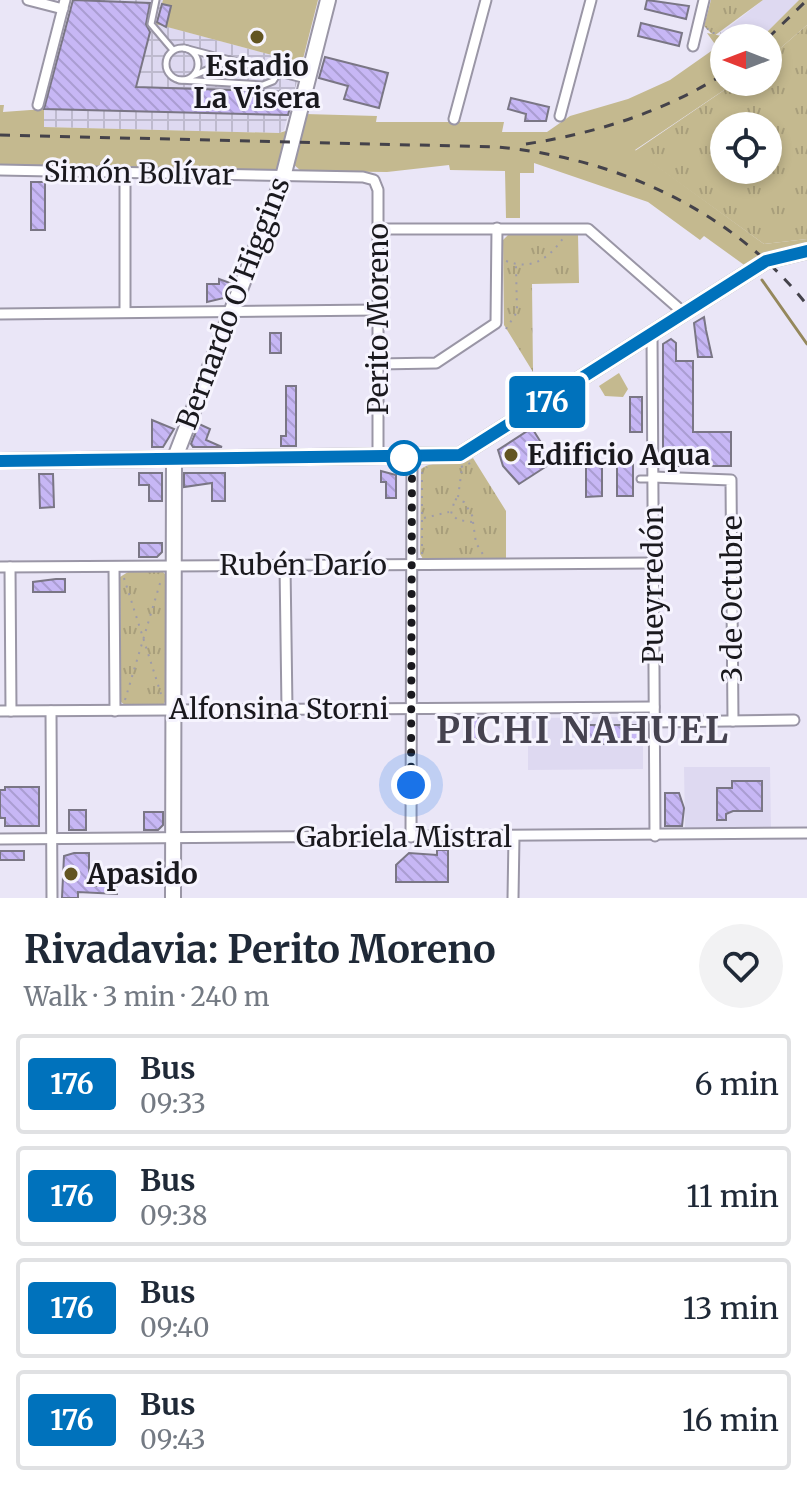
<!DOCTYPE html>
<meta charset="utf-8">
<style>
:root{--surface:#fff;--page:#f2f2f3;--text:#1f2937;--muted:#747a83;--line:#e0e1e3}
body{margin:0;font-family:Merriweather,serif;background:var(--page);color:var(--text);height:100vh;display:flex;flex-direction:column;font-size:30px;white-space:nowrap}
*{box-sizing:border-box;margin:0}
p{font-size:26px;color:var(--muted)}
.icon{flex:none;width:44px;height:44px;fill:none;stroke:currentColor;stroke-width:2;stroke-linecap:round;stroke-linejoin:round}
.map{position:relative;height:898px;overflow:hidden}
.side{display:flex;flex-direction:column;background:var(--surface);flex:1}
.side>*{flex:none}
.badge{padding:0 16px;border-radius:6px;font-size:28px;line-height:52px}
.needle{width:52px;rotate:270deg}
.fabs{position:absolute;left:710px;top:24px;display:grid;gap:16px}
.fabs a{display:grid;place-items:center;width:72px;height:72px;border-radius:50%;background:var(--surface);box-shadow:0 4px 12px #0003;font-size:40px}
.you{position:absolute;width:40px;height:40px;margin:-20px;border:6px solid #fff;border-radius:50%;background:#1a73e8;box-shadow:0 0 0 12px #1a73e833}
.map>.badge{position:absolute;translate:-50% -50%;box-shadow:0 0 0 4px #fff}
.round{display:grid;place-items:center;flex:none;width:84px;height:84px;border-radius:42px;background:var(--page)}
.summary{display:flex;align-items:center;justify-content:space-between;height:136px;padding:0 24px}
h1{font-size:38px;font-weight:700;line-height:60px}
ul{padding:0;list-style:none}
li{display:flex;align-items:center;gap:24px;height:100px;margin:0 16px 12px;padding:0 8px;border:4px solid var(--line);border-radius:8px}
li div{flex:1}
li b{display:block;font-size:30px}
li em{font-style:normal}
li .badge{min-width:88px;font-weight:700;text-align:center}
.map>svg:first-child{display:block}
</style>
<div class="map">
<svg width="807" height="898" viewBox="0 0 807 898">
<defs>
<pattern id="industrial-grid" width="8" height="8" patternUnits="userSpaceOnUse" patternTransform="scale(2)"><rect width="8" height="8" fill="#ded9f1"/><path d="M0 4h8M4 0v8" fill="none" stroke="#bebace"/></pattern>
<pattern id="park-tufts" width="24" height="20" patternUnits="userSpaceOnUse" patternTransform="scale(2)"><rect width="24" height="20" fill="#c4b98f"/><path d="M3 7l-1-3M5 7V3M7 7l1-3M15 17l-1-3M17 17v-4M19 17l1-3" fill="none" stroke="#a89e7b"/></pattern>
<pattern id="building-back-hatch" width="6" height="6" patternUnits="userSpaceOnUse" patternTransform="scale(2)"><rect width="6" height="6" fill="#c7b7f5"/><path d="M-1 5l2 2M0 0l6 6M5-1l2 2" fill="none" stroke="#aa9dd2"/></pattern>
</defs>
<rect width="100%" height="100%" fill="#eae6f7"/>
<g fill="#ded9f1">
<path d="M763 0H799L761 38H731L721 33Z"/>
<path d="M638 717 643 723V769L528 770V718Z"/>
<path d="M684 767H770L771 827 685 828Z"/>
</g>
<path fill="url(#industrial-grid)" d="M73 0H163L157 24 302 63 284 130 280 133 44 127V109Z"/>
<g fill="#c4b98f">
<path d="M163 0H318L302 63 156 24Z"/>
<path d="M799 0H807V25L768 59V38H761Z"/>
<path d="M707 33 731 38H724V82H736L635 150 764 244 807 239V247L773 252 747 267 704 236 700 240 648 202 534 163V173H520V218H506L505 171 450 170 449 165 387 172 301 171 292 163 305 114 377 116 376 122H504L502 132H547L570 116 628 99 670 80 717 47Z"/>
<path d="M0 105H4L3 112 44 109V127L279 133 289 130 279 167 273 171 0 165Z"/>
<path d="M619 373 628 389 623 397 605 396 599 386Z"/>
</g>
<g fill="url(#park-tufts)" fill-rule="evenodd">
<path d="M711 0H763L714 36 704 26Z"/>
<path d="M807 25V239L764 244 635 151 736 82H768V59ZM724 126H768V170H724Z"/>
<path d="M578 234 579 283 532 284 533 372 504 325 503 240 508 235Z"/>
<path d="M473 458 506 511V559H423L420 554 421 469C435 458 457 468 473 458Z"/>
<path d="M128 572H163L167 576V699L163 705H125L121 702 120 577Z"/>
</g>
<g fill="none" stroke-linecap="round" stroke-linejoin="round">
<path stroke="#95885c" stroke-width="3" d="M762 280 807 344"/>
</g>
<g fill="url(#building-back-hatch)" stroke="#7a7685" stroke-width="2">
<path d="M73 0 150 3 146 24 150 32 136 87 294 92 288 115 44 109Z"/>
<path d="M647 0 689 6 686 19 645 9Z"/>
<path d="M162 4 171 6 166 27 157 22Z"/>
<path d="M641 23 682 33 679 46 638 36Z"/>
<path d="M325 57 388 73 379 108 344 99 348 86 319 78Z"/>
<path d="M511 98 549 107 546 121H525L526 114 508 109Z"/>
<rect x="31" y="182" width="14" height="48"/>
<path d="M219 279 230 283 224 298 207 302V284H219Z"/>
<path d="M704 317 706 330 712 357H698L694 323Z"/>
<rect x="270" y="333" width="11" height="20"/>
<path d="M671 339 676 343V361H693V432H731V466H668L663 462V344Z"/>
<path d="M286 386H296V446H281V436H286Z"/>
<rect x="630" y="397" width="12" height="35"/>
<path d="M152 420 174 429 163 447H152Z"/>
<path d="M199 424 210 429 206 440 222 447H193L191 444Z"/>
<path d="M532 428 553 462 519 484 503 466 498 450Z"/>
<rect x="617" y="462" width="16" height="34"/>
<path d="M586 463H602V496L586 497Z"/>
<path d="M381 471 396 475V498H386V482H381Z"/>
<path d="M139 473H162V501H149V485H139Z"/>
<path d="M184 473H225V501H212V483L184 487Z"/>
<path d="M39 474H53L54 507 40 508Z"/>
<path d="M139 543H162V552L157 557H139Z"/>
<path d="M56 579H65V592H33V582Z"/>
<rect x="466" y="718" width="20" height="21"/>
<rect x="586" y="725" width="52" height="19"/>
<path d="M732 781H762V811H733L726 814V820H717V788H732Z"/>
<path d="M5 787H39V826H5V818H0V790H5Z"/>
<path d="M665 793H679L684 808 682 826H665Z"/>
<rect x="69" y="810" width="17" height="20"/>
<path d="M144 812H163V825L158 830H144Z"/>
<path d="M437 850H448V882H396V865L409 853 437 855Z"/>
<rect x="0" y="851" width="24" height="9"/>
<path d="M74 853H89V880H93V886H117V894L78 892V898H62L64 856Z"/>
</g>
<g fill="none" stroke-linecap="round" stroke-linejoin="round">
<defs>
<g id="lane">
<path d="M156 0 151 24 173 50"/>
<circle cx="182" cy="64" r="16"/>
<path d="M184 48 306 80"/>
<path d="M195 75 230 60"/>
<path d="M179 80 263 85 273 81 279 72"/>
<path d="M640 479H653"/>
</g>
<g id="street">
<path d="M28 0 63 9"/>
<path d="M693 46 704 0"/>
<path d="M38 105 65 0"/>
<path d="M560 116 591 0"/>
<path d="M454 119 486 0"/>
<path d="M0 170 363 177 374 180 378 190V458"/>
<path d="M378 229H588L684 313"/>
<path d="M125 312V172"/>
<path d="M0 314 378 310"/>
<path d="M652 334 655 836"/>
<path d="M378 364 436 363 496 323 497 228"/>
<path d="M653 477 731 480 733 721"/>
<path d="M285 565 287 709"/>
<path d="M0 567 653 563"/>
<path d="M10 567 11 711"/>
<path d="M114 567 115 711"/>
<path d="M0 711 654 707"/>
<path d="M51 711 52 898"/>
<path d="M654 722 794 720"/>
<path d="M411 837 412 458"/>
<path d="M0 839 807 833"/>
<path d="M513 898 514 836"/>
</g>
<g id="secondary">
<path d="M0 461 460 455 766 261 807 251"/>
<path d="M173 898 174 460 282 181 328 0"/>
</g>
</defs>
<use href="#lane" stroke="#9a96a6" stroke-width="9"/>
<use href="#street" stroke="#9a96a6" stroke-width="13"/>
<use href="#secondary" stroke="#9a96a6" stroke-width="18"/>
<g stroke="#9e9ba8" stroke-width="2" stroke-dasharray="2 6" stroke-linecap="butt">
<path d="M707 28 711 33H721"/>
<path d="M506 261C533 271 549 258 564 237"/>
<path d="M506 329 517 312 516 266"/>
<path d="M461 467 475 461"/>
<path d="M458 497 462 468"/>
<path d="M455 499 464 502 473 517 472 522 458 520 451 514Z"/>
<path d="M424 518 449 512"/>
<path d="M473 522 476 543 484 556"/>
<path d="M422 554V473L427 467"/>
<path d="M124 578 161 694"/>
<path d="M125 700 161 580"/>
</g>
<use href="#lane" stroke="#fff" stroke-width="5"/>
<use href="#street" stroke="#fff" stroke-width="9"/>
<use href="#secondary" stroke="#fff" stroke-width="14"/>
<g stroke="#44424a" stroke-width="3" stroke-dasharray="10 10" stroke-linecap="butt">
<path d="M768 38 807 0"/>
<path d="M0 135 498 147C616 158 732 210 807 305"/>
<path d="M526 144C597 133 663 112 724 74"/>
</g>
</g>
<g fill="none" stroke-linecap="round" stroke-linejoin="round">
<defs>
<path id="line" d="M0 461 460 455 766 261 807 251"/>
</defs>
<use href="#line" stroke="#fff" stroke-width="18"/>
<use href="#line" stroke="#0072bc" stroke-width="12"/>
<path stroke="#1a191e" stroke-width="8" stroke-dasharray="0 14.4" d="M404 458H412L411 785"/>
</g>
<g fill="#625521" stroke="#f6f4fe" stroke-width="3">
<circle cx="257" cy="37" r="8"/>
<circle cx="511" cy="455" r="8"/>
<circle cx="71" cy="874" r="8"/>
</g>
<circle fill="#fff" stroke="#0072bc" stroke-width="4" cx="404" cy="458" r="16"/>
<g text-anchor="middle" stroke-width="6" stroke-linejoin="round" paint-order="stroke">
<g font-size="28" font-weight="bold" fill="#1a191e" stroke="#f6f4fe" text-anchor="start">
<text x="257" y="76" text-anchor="middle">Estadio<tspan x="257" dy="32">La Visera</tspan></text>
<text x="527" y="465">Edificio Aqua</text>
<text x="87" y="884">Apasido</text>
</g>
<g font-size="28" fill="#1a191e" stroke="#f6f4fe">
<text transform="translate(139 173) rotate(1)" y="10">Simón Bolívar</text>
<text transform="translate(233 303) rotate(-69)" y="10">Bernardo O'Higgins</text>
<text transform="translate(378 319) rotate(-90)" y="10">Perito Moreno</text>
<text x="303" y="575">Rubén Darío</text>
<text transform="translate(653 585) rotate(-90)" y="10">Pueyrredón</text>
<text transform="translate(732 599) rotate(-90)" y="10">3 de Octubre</text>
<text x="279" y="719">Alfonsina Storni</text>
<text x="404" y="847">Gabriela Mistral</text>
</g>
<g font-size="36" font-weight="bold" letter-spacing="2" fill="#45424f" stroke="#f6f4fe">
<text x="583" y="743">PICHI NAHUEL</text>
</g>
</g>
</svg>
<div class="fabs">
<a><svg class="needle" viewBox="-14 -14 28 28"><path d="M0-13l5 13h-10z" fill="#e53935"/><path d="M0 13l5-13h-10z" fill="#747a83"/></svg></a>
<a><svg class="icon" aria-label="locate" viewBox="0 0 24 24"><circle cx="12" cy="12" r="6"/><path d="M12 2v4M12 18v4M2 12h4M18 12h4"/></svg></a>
</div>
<div class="you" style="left:411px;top:785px"></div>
<b class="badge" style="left:547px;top:402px;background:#0072bc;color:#fff">176</b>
</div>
<section class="side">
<div class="summary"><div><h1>Rivadavia: Perito Moreno</h1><p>Walk · 3 min · 240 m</p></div><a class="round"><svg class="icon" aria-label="heart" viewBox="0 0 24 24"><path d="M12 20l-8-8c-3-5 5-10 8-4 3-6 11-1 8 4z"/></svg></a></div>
<ul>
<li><span class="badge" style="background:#0072bc;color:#fff">176</span><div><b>Bus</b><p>09:33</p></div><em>6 min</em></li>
<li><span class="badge" style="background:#0072bc;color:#fff">176</span><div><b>Bus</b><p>09:38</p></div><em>11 min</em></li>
<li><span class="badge" style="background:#0072bc;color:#fff">176</span><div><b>Bus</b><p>09:40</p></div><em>13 min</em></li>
<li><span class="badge" style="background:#0072bc;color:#fff">176</span><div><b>Bus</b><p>09:43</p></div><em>16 min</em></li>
</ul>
</section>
